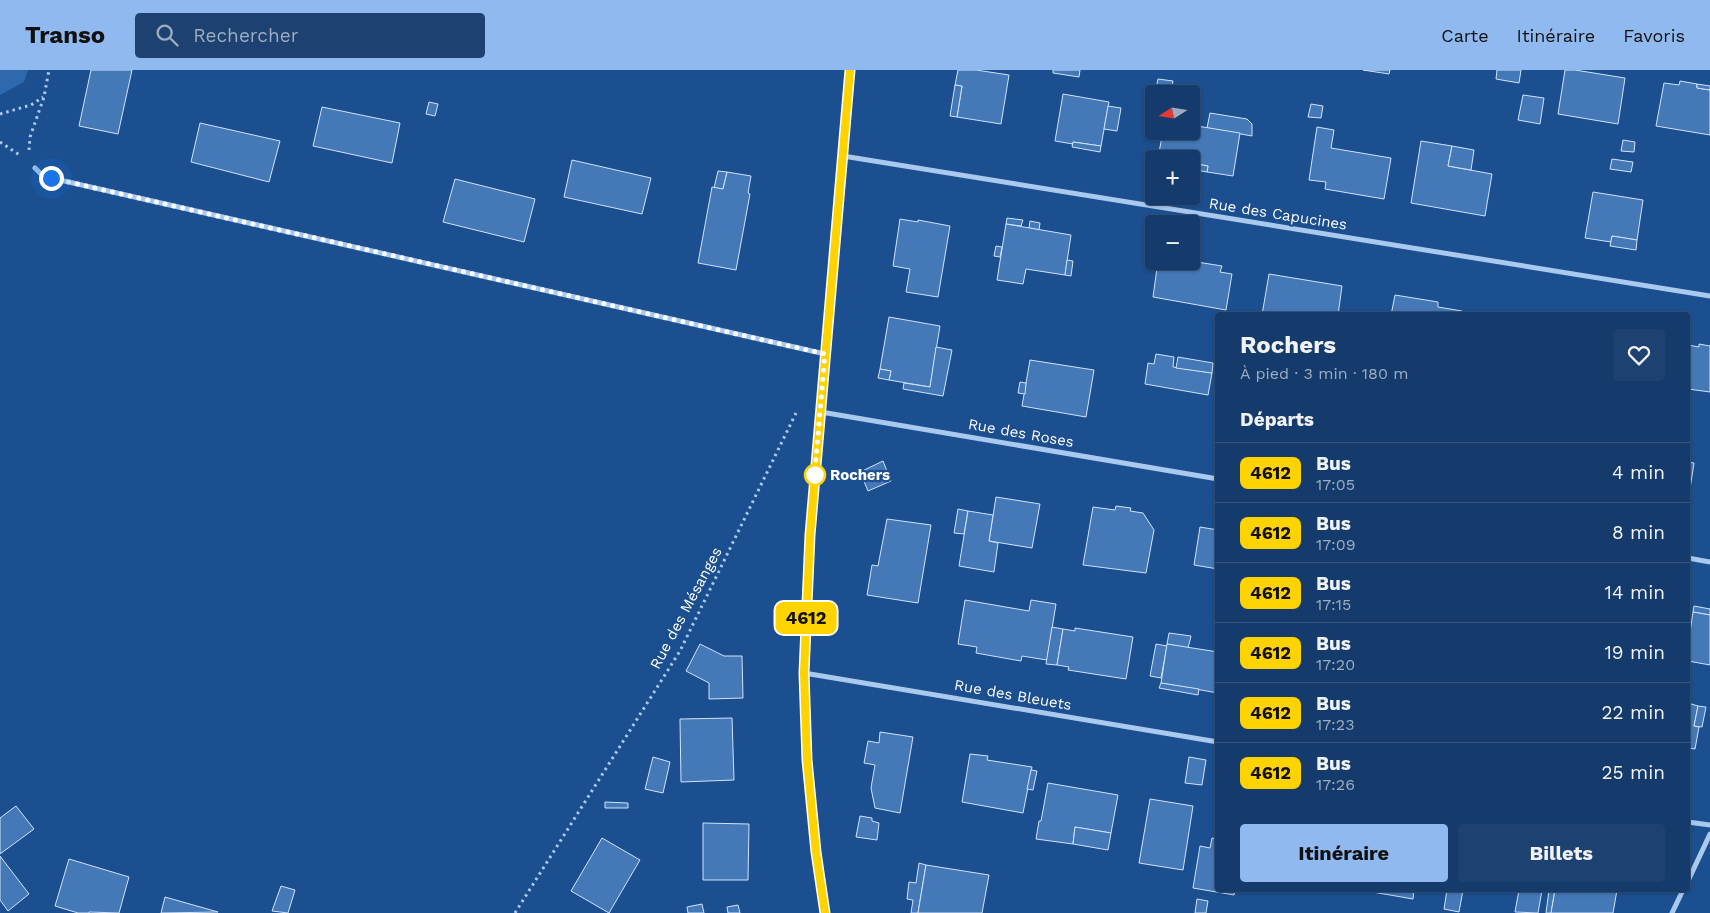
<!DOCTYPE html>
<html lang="fr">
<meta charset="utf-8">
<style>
:root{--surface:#143b6b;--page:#1d4271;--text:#f1f3f6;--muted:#9dadc1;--line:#33557e;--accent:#90b9f0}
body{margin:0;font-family:"Work Sans",sans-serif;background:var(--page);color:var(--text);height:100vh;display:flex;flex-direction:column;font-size:19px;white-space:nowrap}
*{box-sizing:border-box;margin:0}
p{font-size:16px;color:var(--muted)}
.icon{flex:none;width:28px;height:28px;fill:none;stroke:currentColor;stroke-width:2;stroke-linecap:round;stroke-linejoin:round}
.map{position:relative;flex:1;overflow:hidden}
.panel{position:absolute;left:1215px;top:242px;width:475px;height:580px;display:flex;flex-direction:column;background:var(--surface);border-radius:5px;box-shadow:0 1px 4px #0004,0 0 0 1px var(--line)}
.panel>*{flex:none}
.badge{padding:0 10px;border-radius:8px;font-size:18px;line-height:32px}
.needle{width:32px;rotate:258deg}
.buttons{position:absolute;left:1145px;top:15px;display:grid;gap:10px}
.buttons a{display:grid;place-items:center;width:55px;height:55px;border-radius:5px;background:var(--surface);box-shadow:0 1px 4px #0004,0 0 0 1px var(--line);font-size:25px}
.you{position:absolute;width:25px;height:25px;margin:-12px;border:4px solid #fff;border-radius:50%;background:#1a73e8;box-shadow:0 0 0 8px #1a73e833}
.map>.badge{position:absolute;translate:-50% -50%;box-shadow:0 0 0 2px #fff}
h2{padding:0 25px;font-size:19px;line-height:45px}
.round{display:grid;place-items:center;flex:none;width:52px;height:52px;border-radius:5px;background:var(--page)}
.summary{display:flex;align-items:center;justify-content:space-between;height:85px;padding:0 25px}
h1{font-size:24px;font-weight:700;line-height:38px}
.button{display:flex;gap:10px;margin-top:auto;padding:10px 25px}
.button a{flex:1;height:58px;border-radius:5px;background:var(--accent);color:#111;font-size:20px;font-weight:700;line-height:58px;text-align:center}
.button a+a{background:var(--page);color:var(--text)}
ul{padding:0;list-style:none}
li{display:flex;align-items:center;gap:15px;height:60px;padding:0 25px;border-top:1px solid var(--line)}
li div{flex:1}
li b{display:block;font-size:19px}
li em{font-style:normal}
li .badge{min-width:55px;font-weight:700;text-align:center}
header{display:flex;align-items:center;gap:30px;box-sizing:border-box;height:70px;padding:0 25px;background:var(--accent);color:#111}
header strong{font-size:24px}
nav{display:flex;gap:28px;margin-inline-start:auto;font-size:18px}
.search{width:350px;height:45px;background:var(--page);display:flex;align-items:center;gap:12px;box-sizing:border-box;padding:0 18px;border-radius:5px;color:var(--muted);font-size:19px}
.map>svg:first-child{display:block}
</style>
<header>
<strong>Transo</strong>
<div class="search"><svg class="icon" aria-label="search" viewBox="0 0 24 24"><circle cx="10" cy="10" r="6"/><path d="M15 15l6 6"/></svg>Rechercher</div>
<nav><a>Carte</a><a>Itinéraire</a><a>Favoris</a></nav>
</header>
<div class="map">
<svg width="1710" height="843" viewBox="0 0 1710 843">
<rect width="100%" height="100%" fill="#1b4f8f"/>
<path fill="#2e69ad" d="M0 0H28L24 12 0 25Z"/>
<g fill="#4478b7" stroke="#cfe3fa">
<path d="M91 0H132L118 64 79 56Z"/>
<path d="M958 0H976L1009 5 1001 54 957 47 962 16 955 15Z"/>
<path d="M1053 0H1080L1079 7 1053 3Z"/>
<path d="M1363 0H1390L1389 4Z"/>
<path d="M1497 0H1521L1519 13 1496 9Z"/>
<path d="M1565 0H1575L1625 8 1618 54 1558 44Z"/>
<path d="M1158 9 1173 11 1171 24H1155Z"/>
<path d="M1680 11 1697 14V18L1710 20V65L1656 56 1664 13 1679 15Z"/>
<path d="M1697 14 1710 16V20L1697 18Z"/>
<path d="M955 15 962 16 957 47 950 46Z"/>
<path d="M1063 24 1109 32 1101 76 1073 72V74L1055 71Z"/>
<path d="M1523 25 1544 28 1540 54 1518 50Z"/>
<path d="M429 32 438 34 435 46 426 44Z"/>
<path d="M1311 34 1323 36 1321 48 1308 47Z"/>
<path d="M1108 36 1121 38 1117 61 1104 59Z"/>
<path d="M322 37 400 53 392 93 313 76Z"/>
<path d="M1210 43 1247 49 1252 54V66L1207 58Z"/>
<path d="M200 53 280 71 269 112 191 92Z"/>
<path d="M1191 55 1240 63 1233 106 1207 102 1208 96 1191 93V89L1158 88 1163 61H1191Z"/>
<path d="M1317 57 1334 60 1331 78 1391 88 1384 129 1325 119 1326 112 1309 110Z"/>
<path d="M1623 70 1635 72 1634 82 1621 81Z"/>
<path d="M1421 71 1452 76 1448 96 1492 104 1485 146 1411 133Z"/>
<path d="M1073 72 1101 76 1100 82 1072 77Z"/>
<path d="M1452 76 1474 80 1471 100 1448 96Z"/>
<path d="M1612 89 1633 92 1631 102 1610 99Z"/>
<path d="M572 90 651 108 642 144 564 127Z"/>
<path d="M1191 93 1208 96 1207 102 1191 99Z"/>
<path d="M718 101 727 102 723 119 714 118Z"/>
<path d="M727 102 751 106 748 123 750 124 736 200 698 193 712 117 723 119Z"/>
<path d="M455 109 535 129 524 172 443 152Z"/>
<path d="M1593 122 1643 130 1637 170 1612 166 1611 172 1585 168Z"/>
<path d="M1007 148 1023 150 1021 156 1006 154Z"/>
<path d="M900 149 918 152V150L950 156 938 227 906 222 910 199 893 196Z"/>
<path d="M1030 151 1040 153 1039 160 1029 158Z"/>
<path d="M1006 154 1071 165 1065 205 1026 199 1023 214 997 210Z"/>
<path d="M1612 166 1637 170 1636 180 1610 176Z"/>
<path d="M996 176 1002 177 1000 187 994 186Z"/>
<path d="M1067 190 1073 191 1071 206 1065 205Z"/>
<path d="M1158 191H1191L1222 196 1220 202 1232 204 1226 240 1153 227Z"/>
<path d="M1269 204 1342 216 1338 245H1262Z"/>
<path d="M1395 225 1438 232V237L1462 241 1461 245H1391Z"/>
<path d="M889 247 940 256 930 317 889 310 891 301 880 299Z"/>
<path d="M1699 274 1710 276V322L1688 319V275L1699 277Z"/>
<path d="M936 277 952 280 943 326 903 319 904 313 930 317Z"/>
<path d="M1156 284 1174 287 1173 297 1212 303 1208 325 1145 314 1148 293 1154 294Z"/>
<path d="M1178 287 1213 293 1212 303 1176 298Z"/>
<path d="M1030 290 1094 300 1086 347 1022 336Z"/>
<path d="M880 299 891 301 889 310 878 308Z"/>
<path d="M1020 312 1026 313 1025 324 1018 323Z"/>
<path d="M883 391 891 411 868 421 860 402Z"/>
<path d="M1688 392 1694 393 1688 432Z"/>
<path d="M996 427 1040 434 1032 478 989 471Z"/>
<path d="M1116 436 1131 438 1130 441 1143 443 1154 460 1146 503 1083 495 1093 437 1115 440Z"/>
<path d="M958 439 968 441 964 464 954 463Z"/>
<path d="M968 441 993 445 989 471 998 473 994 502 959 496Z"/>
<path d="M887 449 931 455 918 533 867 525 872 495 878 496Z"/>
<path d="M1200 457 1218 460V499L1194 495Z"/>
<path d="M965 530 1029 541 1031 530 1056 534 1047 590 1022 586 1021 591 976 583 977 577 958 574Z"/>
<path d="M1694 536 1710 539V545L1693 542Z"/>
<path d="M1693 542 1710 545V595L1688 591V576Z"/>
<path d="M1052 557 1063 559 1057 595 1046 594Z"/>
<path d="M1075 558 1133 567 1126 609 1068 600 1069 597 1057 595 1063 559 1075 561Z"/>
<path d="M1169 563 1191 566 1188 578 1167 574Z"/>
<path d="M700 574 724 586H742L743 628 709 629V613L686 601Z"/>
<path d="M1156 574 1167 576 1161 608 1150 606Z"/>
<path d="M1167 574 1218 582V623L1161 613Z"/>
<path d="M1161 613 1199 619 1198 625 1159 618Z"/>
<path d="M1688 633 1698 636 1694 656 1699 657 1695 679 1688 678Z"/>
<path d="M1698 636 1706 637 1702 657 1694 656Z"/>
<path d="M732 648 734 710 681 712 680 649Z"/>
<path d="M880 662 913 667 900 743 875 738 871 718 875 695 864 693 868 671 879 673Z"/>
<path d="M970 684 988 686 987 690 1032 697 1023 743 962 732Z"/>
<path d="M653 687 670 692 663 723 645 719Z"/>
<path d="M1189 687 1206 690 1202 715 1185 713Z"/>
<path d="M1031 700 1037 701 1033 720 1027 719Z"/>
<path d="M1048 713 1118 725 1111 763 1075 757 1073 774 1036 769 1039 751H1041Z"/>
<path d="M1150 729 1193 736 1183 800 1139 793Z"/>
<path d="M605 732 628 733V738H605Z"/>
<path d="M16 736 34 759 0 784V748Z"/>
<path d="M860 746 872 748V751L879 753 877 770 856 767Z"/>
<path d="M703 753 749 754 748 810H703Z"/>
<path d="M1075 757 1111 763 1108 780 1073 774Z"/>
<path d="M602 768 640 790 609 843 571 821Z"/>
<path d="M1212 768 1218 769V820H1235L1234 825 1193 818 1200 776 1210 778Z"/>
<path d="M0 786 29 824 8 841 0 830Z"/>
<path d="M69 789 129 807 119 843 89 842V843H78L55 836Z"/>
<path d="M919 793 926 795 918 843H911L913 830 907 829 909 812 916 813Z"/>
<path d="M926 795 989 805 982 843H918Z"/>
<path d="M281 816 295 820 288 843 272 841Z"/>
<path d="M1361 820H1414L1413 829Z"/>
<path d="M1447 820H1463L1459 842 1444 839Z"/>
<path d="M1519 820H1542L1538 843 1515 842Z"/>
<path d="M1549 820H1555L1551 843H1546Z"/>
<path d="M1555 820H1617L1613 843H1551Z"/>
<path d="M165 827 218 842 161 843Z"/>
<path d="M1197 829 1208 831 1206 843H1195Z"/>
<path d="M702 834 704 843H688L687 837Z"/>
<path d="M738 835 740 843H728L727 837Z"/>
</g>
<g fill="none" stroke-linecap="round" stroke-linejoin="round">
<g stroke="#a9c9ee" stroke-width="3" stroke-dasharray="2.5 4" stroke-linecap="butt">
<path d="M0 44 31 35 43 27"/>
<path d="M0 72 21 86"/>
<path d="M29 80 30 67 44 27 49 0"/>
<path d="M515 843 680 581 796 343"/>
</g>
<g stroke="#a9c9ee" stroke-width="5">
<path d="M843 86 1710 226"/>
<path d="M35 98 42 105 51 108 825 284"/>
<path d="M821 342 1218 409"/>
<path d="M1688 488 1710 492"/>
<path d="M804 603 1218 672"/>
<path d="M1688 752 1710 755"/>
<path d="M1688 811 1710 764"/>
<path d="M1672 843 1683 820"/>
</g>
<path stroke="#a9c9ee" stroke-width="9" d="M825 843 816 782 807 690 804 603 810 465 850 0"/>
</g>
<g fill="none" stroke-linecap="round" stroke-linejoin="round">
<defs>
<path id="line" d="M825 843 816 782 807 690 804 603 810 465 850 0"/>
</defs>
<use href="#line" stroke="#fff" stroke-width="11"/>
<use href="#line" stroke="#ffd300" stroke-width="8"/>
<path stroke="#fff" stroke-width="5" stroke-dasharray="0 9" d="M51 108 825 284 814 412 815 405"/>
</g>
<circle fill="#fff" stroke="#ffd300" stroke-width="2.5" cx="815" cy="405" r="10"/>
<g text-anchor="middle" stroke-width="4.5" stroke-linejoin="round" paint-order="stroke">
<g font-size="15" fill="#fff" stroke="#1b4f8f">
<text transform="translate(1278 144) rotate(9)" y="5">Rue des Capucines</text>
<text transform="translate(1021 363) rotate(10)" y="5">Rue des Roses</text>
<text transform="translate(686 538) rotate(-62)" y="5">Rue des Mésanges</text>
<text transform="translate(1013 625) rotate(10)" y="5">Rue des Bleuets</text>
</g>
<g font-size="15" font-weight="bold" fill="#fff" stroke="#1b4f8f" text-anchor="start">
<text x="830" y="410">Rochers</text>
</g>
</g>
</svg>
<div class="buttons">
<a><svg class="needle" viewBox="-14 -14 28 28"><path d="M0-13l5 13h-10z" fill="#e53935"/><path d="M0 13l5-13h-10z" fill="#9dadc1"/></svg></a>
<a>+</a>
<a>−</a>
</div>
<div class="you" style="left:51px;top:108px"></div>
<b class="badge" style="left:806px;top:548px;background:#ffd300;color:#111">4612</b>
<section class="panel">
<div class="summary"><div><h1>Rochers</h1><p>À pied · 3 min · 180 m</p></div><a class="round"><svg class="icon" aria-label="heart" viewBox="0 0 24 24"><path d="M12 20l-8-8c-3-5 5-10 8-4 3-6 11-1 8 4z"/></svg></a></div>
<h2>Départs</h2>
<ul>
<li><span class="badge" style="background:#ffd300;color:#111">4612</span><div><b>Bus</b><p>17:05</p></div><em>4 min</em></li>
<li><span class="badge" style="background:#ffd300;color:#111">4612</span><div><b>Bus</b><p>17:09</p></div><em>8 min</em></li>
<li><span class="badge" style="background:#ffd300;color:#111">4612</span><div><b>Bus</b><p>17:15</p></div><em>14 min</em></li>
<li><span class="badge" style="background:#ffd300;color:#111">4612</span><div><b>Bus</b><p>17:20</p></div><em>19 min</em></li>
<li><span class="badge" style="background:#ffd300;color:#111">4612</span><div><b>Bus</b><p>17:23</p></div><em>22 min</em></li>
<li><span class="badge" style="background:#ffd300;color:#111">4612</span><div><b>Bus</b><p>17:26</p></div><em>25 min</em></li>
</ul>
<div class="button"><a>Itinéraire</a><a>Billets</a></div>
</section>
</div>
